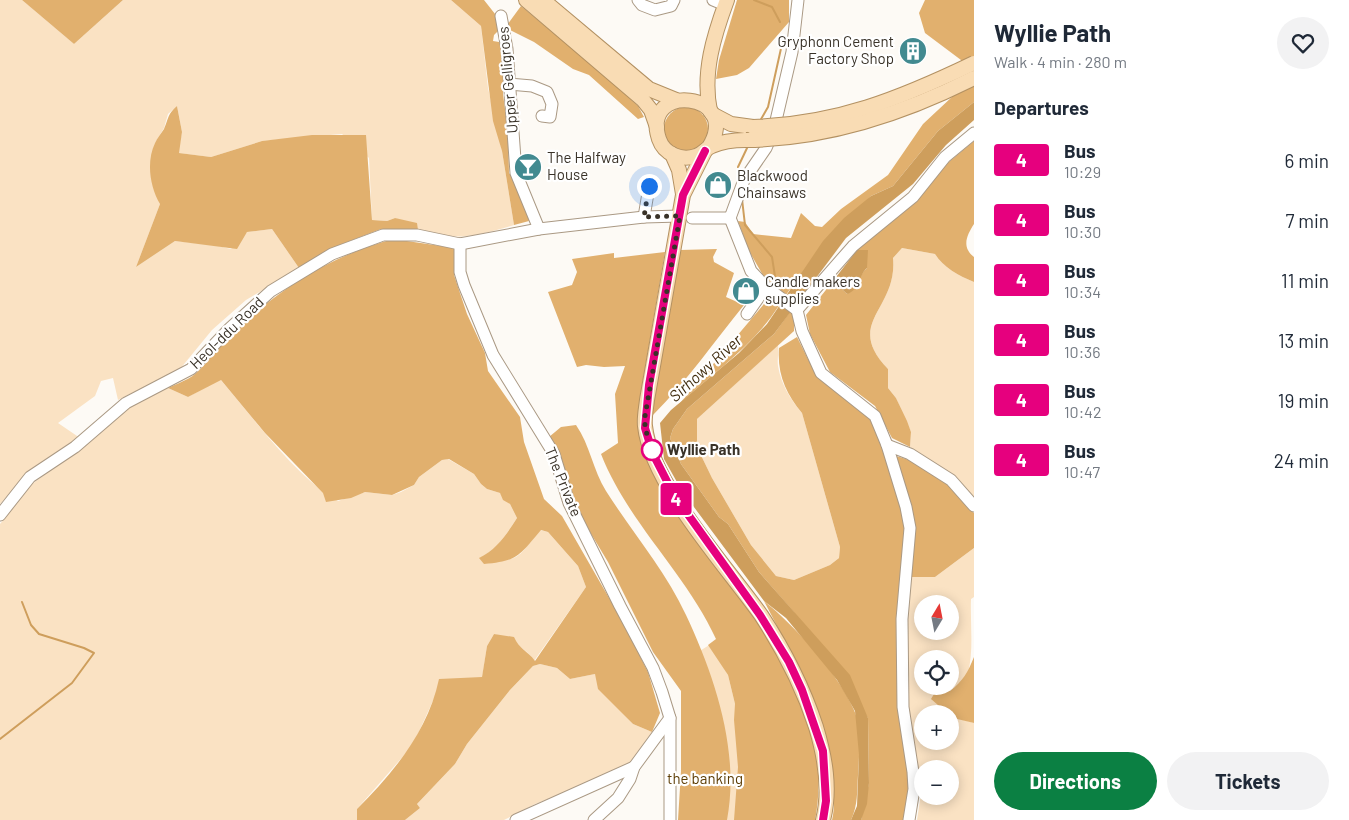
<!DOCTYPE html>
<meta charset="utf-8">
<style>
:root{--surface:#fff;--page:#f2f2f3;--text:#1f2937;--muted:#747a83;--accent:#0b8043}
body{margin:0;font-family:Barlow,sans-serif;background:var(--page);color:var(--text);height:100vh;display:flex;flex-direction:column;font-size:19px;white-space:nowrap}
*{box-sizing:border-box;margin:0}
p{font-size:16px;color:var(--muted)}
.icon{flex:none;width:28px;height:28px;fill:none;stroke:currentColor;stroke-width:2;stroke-linecap:round;stroke-linejoin:round}
.map{position:relative;flex:1;overflow:hidden}
.drawer{display:flex;flex-direction:column;background:var(--surface);width:375px}
.drawer>*{flex:none}
.badge{padding:0 10px;border-radius:4px;font-size:18px;line-height:32px}
.needle{width:32px;rotate:10deg}
.fabs{position:absolute;left:914px;top:595px;display:grid;gap:10px}
.fabs a{display:grid;place-items:center;width:45px;height:45px;border-radius:50%;background:var(--surface);box-shadow:0 2px 12px #0003;font-size:25px}
.you{position:absolute;width:25px;height:25px;margin:-12px;border:4px solid #fff;border-radius:50%;background:#1a73e8;box-shadow:0 0 0 8px #1a73e833}
.map>.badge{position:absolute;translate:-50% -50%;box-shadow:0 0 0 2px #fff}
h2{padding:0 20px;font-size:19px;line-height:45px}
.round{display:grid;place-items:center;flex:none;width:52px;height:52px;border-radius:26px;background:var(--page)}
.overview{display:flex;align-items:center;justify-content:space-between;height:85px;padding:0 20px}
h1{font-size:24px;font-weight:700;line-height:38px}
.primary-button{display:flex;gap:10px;margin-top:auto;padding:10px 20px}
.primary-button a{flex:1;height:58px;border-radius:30px;background:var(--accent);color:#fff;font-size:20px;font-weight:700;line-height:58px;text-align:center}
.primary-button a+a{background:var(--page);color:var(--text)}
ul{padding:0;list-style:none}
li{display:flex;align-items:center;gap:15px;height:60px;padding:0 20px}
li div{flex:1}
li b{display:block;font-size:19px}
li em{font-style:normal}
li .badge{min-width:55px;font-weight:700;text-align:center}
main{display:flex;flex:1;min-height:0}
.map>svg:first-child{display:block}
</style>
<main>
<div class="map">
<svg width="974" height="820" viewBox="0 0 974 820">
<rect width="100%" height="100%" fill="#fdfaf5"/>
<g fill="#fae2c3" fill-rule="evenodd">
<path d="M0 0H22L74 44 123 0H451L481 26 488 88 502 151 514 225C465 240 441 243 395 218L387 221 372 220 369 158 342 134 262 141 211 157 178 153 182 132 177 106 168 114 164 128 155 143 151 161 160 204 136 267 175 241 214 245 231 249 247 232 272 229 299 268 246 300 212 330 180 369 118 400 113 378 101 381 95 396 58 423 80 438 28 473 0 504Z"/>
<path d="M902 248 935 254C943 267 959 276 974 282V500L910 447 911 432 896 398 888 388V369C843 322 898 310 893 258Z"/>
<path d="M778 345C779 352 777 359 778 366 781 384 790 399 802 413L840 547 839 558 830 565 794 580 776 576 751 545 712 478 697 447V419Z"/>
<path d="M220 379C254 418 294 476 338 501L365 492 392 495 401 492 414 485 419 477 442 460 448 459 474 474 481 484 487 489 500 493 510 504 517 518C506 535 498 548 480 558 520 562 515 561 540 530L548 532 578 566 586 587 534 661C528 649 507 638 494 634L487 646 482 678 436 694 413 745 357 809V820H0V524L32 484 96 437 129 408 158 391 168 388 188 397Z"/>
<path d="M974 548V597L971 599C970 624 974 649 968 673 964 682 954 685 949 692 946 698 944 705 942 711L947 714H922V741H950V716L974 723V820H917L921 794 917 758 909 722 907 577H935ZM922 604H950V631H922ZM922 659H950V686H922ZM922 769H950V796H922Z"/>
<path d="M711 644 728 675 735 704 744 820H707L698 652Z"/>
<path d="M540 664 557 668 570 679 595 674 618 708 633 724 652 732 631 763 607 776 535 804 504 820H405L420 808 417 804 455 764 467 744 510 690 533 666Z"/>
</g>
<g fill="#e1b06e">
<path d="M22 0H123L74 44Z"/>
<path d="M451 0H484L499 19V30L494 35 493 41 499 42 503 49V94L508 132 509 173C521 186 524 204 529 221L514 225 502 151 493 121 481 26Z"/>
<path d="M737 0H789V22L749 68 737 75 716 79 719 60Z"/>
<path d="M925 0H974V102L938 131 893 186 871 196 794 283 786 295 764 277 749 251 738 221 745 222 753 234 791 238 801 213 815 226 822 227 841 209 888 175 923 124 953 96 961 60 925 33 919 13Z"/>
<path d="M521 6 603 74 638 106 644 117 638 119 589 75 573 69 534 42 508 29 507 25Z"/>
<path d="M177 106 182 132 179 153 211 157 262 141 312 135H366L372 220 387 221 395 218 417 223 418 230 381 229 337 246 299 268 272 229 247 232 237 249 175 241 136 267 160 204C150 187 146 162 155 143 157 138 161 134 164 129 169 118 167 115 177 106Z"/>
<circle cx="686" cy="129" r="22"/>
<path d="M974 141V224C967 235 961 247 974 257V282C959 276 943 267 935 254L902 248 893 258C898 310 843 322 888 369V388L896 398 907 421 911 432 910 447 892 438 875 406 830 372 810 334 806 315 833 281 847 294C859 284 859 275 867 268L857 250 910 206 944 166Z"/>
<path d="M393 239 455 248 454 275 467 314 485 353 488 371 520 417 524 442 544 499 562 516 620 617 648 672 660 713 652 732 633 724 598 689 595 674 570 679 557 668 540 664 533 666 510 690 467 744 455 764 417 804 420 808 405 820H357V809C394 772 428 731 439 679L482 677 487 646 494 634 514 637C519 649 528 651 535 661L586 587 578 566 548 532 541 530C519 556 518 561 484 564L479 558C497 549 506 535 517 518L510 504 503 500 500 493 487 489 481 484 474 474 449 459 442 460 419 477 414 485 392 495 365 492 351 498 326 502 323 493 265 433 221 380 188 397 168 388C176 384 188 380 195 374 209 362 219 345 233 332 281 288 330 256 393 239Z"/>
<path d="M717 249 713 257 714 262 734 273 726 297 744 305C714 342 687 381 653 415L652 405 680 250Z"/>
<path d="M665 252 640 397C635 491 716 559 765 630 776 645 784 663 791 680 812 726 825 770 815 820H734L738 767 734 720 735 704 728 675 708 645 716 639C686 573 628 523 601 454L618 443 615 394 625 366 604 367 586 365 577 367 548 292 572 285 577 272 572 259 614 253V258Z"/>
<path d="M769 298 780 304C755 344 716 371 681 402Z"/>
<path d="M790 312 794 314V331L697 419V447L712 478 751 545 776 576 794 580 830 565 839 558 840 547 802 413C786 394 777 374 779 348L797 337 817 377 877 425 905 524 898 703 909 776 906 820H861L869 783 868 718 793 611 759 572 728 524 719 517 681 464 670 438 673 429 687 409 774 334Z"/>
<path d="M576 425C590 445 593 470 606 491 632 532 665 570 686 615 715 677 740 751 727 820H678L681 771V691L653 652 608 562 572 502 549 437 561 427Z"/>
<path d="M896 456C915 461 943 472 955 488 962 496 965 507 974 513V548L935 577H907L912 546Z"/>
<path d="M764 601C795 626 838 673 854 710 862 729 859 755 858 775 857 791 858 805 851 820H832C835 808 834 794 833 782 827 715 794 659 764 601Z"/>
<path d="M974 657V723L953 718 931 699 939 686 950 691C963 681 968 672 974 657Z"/>
</g>
<g fill="#ce9e5c">
<path d="M974 102V120L946 145 913 184 846 238 774 334 687 409 673 429 670 438 681 464 719 517 728 524 759 572 850 675 868 718 869 783 867 804 861 820H851L857 806 859 755 855 711 837 680 786 618 764 601 682 491 664 459 660 423 671 410 739 353 767 324 823 241 844 218 871 196 893 186 938 131Z"/>
<path d="M857 250H868L867 268C858 276 860 290 847 294L833 281Z"/>
</g>
<g fill="none" stroke-linecap="round" stroke-linejoin="round">
<g stroke="#ce9e5c" stroke-width="2">
<path d="M754 0 772 7 780 22"/>
<path d="M760 121 768 107 782 44"/>
<path d="M739 178 738 167 748 146"/>
<path d="M742 199 745 225 772 257 776 283 773 288"/>
<path d="M767 302 770 295"/>
<path d="M0 739 72 683 94 653 84 648 39 634 31 625 22 602"/>
</g>
<defs>
<g id="minor">
<path d="M638 0 642 5 655 10 671 6 674 0"/>
<path d="M713 0 725 5"/>
<path d="M798 0 792 52 774 129 766 148 744 180 730 218 751 271 766 287 797 310 802 331 821 373 875 416 887 445 906 507 910 528 902 619 903 707 913 772 914 789 909 820"/>
<path d="M501 16 507 49 516 173 539 229"/>
<path d="M509 84 532 86 547 92 552 104 550 117 542 116"/>
<path d="M644 217 649 187"/>
<path d="M692 218H730"/>
<path d="M460 244V272L464 285 493 355 554 454 569 503 620 606 653 668 662 692 670 718V820"/>
<path d="M797 310 853 246 913 197 945 157 974 133"/>
<path d="M747 314 766 287"/>
<path d="M887 445 910 454 951 480 974 506"/>
<path d="M0 515 30 477 75 447 126 403 191 369 230 328 271 291 332 254 383 235H417L460 244 539 229 644 217 680 216"/>
<path d="M516 820 634 767"/>
<path d="M594 820 618 798 630 779 634 767 670 718"/>
</g>
<g id="major">
<path d="M526 0 643 100 651 110 657 127"/>
<path d="M543 0 649 89 676 100"/>
<path d="M710 111C702 73 714 35 727 0"/>
<path d="M712 114 731 124 753 127"/>
<path d="M709 147C743 92 640 81 659 139 664 154 681 161 696 156 703 154 706 148 712 146 723 141 734 140 746 140"/>
<path d="M705 151 683 195 647 400C646 409 644 418 645 426 651 484 727 567 761 615 784 650 803 687 816 727 825 757 831 789 823 820"/>
<path d="M672 154 679 170 683 194"/>
</g>
</defs>
<use href="#minor" stroke="#aa9984" stroke-width="13"/>
<use href="#major" stroke="#b39162" stroke-width="16"/>
<use href="#minor" stroke="#fff" stroke-width="11"/>
<use href="#major" stroke="#f9dcb4" stroke-width="14"/>
<defs>
<g id="major-bridge">
<path d="M753 127C837 124 899 99 974 63"/>
<path d="M746 140C826 139 903 114 974 78"/>
</g>
</defs>
<use href="#major-bridge" stroke="#b39162" stroke-width="16" stroke-linecap="butt"/>
<use href="#major-bridge" stroke="#f9dcb4" stroke-width="14"/>
</g>
<g fill="none" stroke-linecap="round" stroke-linejoin="round">
<defs>
<path id="line" d="M705 151 683 195 649 385 645 428 653 454 674 495 760 615 789 662 802 690 823 751 826 801 823 820"/>
</defs>
<use href="#line" stroke="#fff" stroke-width="11"/>
<use href="#line" stroke="#e6007e" stroke-width="8"/>
<path stroke="#393228" stroke-width="5" stroke-dasharray="0 9" d="M649 186 644 217 680 216 645 416V428L652 450"/>
</g>
<defs>
<symbol id="building-disc" viewBox="-11 -11 22 22"><circle r="9.5" fill="#428a90" stroke="#fff"/><path d="M-4-6H4V6H1V3H-1V6H-4ZM-2.5-4.3h1.7v1.8h-1.7ZM.8-4.3h1.7v1.8H.8ZM-2.5-1h1.7V.8h-1.7ZM.8-1h1.7V.8H.8Z" fill="#fff"/></symbol>
<symbol id="bar-disc" viewBox="-11 -11 22 22"><circle r="9.5" fill="#428a90" stroke="#fff"/><path d="M-6-5H6L.8 .8V4.5H3.5V6h-7V4.5H-.8V.8Z" fill="#fff"/></symbol>
<symbol id="shop-disc" viewBox="-11 -11 22 22"><circle r="9.5" fill="#428a90" stroke="#fff"/><path d="M-5-2.5h2.3a2.7 3.5 0 0 1 5.4 0H5L5.5 6h-11ZM-1.5-2.5h3a1.5 2.3 0 0 0-3 0Z" fill="#fff"/></symbol>
</defs>
<g fill-rule="evenodd">
<use href="#building-disc" x="897" y="35" width="32" height="32"/>
<use href="#bar-disc" x="512" y="151" width="32" height="32"/>
<use href="#shop-disc" x="702" y="169" width="32" height="32"/>
<use href="#shop-disc" x="730" y="275" width="32" height="32"/>
</g>
<circle fill="#fff" stroke="#e6007e" stroke-width="2.5" cx="652" cy="450" r="10"/>
<g text-anchor="middle" stroke-width="4.5" stroke-linejoin="round" paint-order="stroke">
<g font-size="15" fill="#393228" stroke="#fff" text-anchor="start">
<text x="894" y="47" text-anchor="end">Gryphonn Cement<tspan x="894" dy="17">Factory Shop</tspan></text>
<text x="547" y="163">The Halfway<tspan x="547" dy="17">House</tspan></text>
<text x="737" y="181">Blackwood<tspan x="737" dy="17">Chainsaws</tspan></text>
<text x="765" y="287">Candle makers<tspan x="765" dy="17">supplies</tspan></text>
</g>
<g font-size="15" fill="#393228" stroke="#fff">
<text transform="translate(508 80) rotate(-95)" y="5">Upper Gelligroes</text>
<text transform="translate(227 333) rotate(-44)" y="5">Heol-ddu Road</text>
<text transform="translate(563 482) rotate(68)" y="5">The Private</text>
</g>
<g font-size="15" font-weight="bold" fill="#393228" stroke="#fff" text-anchor="start">
<text x="667" y="455">Wyllie Path</text>
</g>
<g font-size="15" fill="#5d3d05" stroke="#fff">
<text x="705" y="784">the banking</text>
</g>
<g font-size="16" font-style="italic" fill="#402c0e" stroke="#fff">
<text transform="translate(705 368) rotate(-42)" y="6">Sirhowy River</text>
</g>
</g>
</svg>
<div class="fabs">
<a><svg class="needle" viewBox="-14 -14 28 28"><path d="M0-13l5 13h-10z" fill="#e53935"/><path d="M0 13l5-13h-10z" fill="#747a83"/></svg></a>
<a><svg class="icon" aria-label="locate" viewBox="0 0 24 24"><circle cx="12" cy="12" r="6"/><path d="M12 2v4M12 18v4M2 12h4M18 12h4"/></svg></a>
<a>+</a>
<a>−</a>
</div>
<div class="you" style="left:649px;top:186px"></div>
<b class="badge" style="left:676px;top:499px;background:#e6007e;color:#fff">4</b>
</div>
<section class="drawer">
<div class="overview"><div><h1>Wyllie Path</h1><p>Walk · 4 min · 280 m</p></div><a class="round"><svg class="icon" aria-label="heart" viewBox="0 0 24 24"><path d="M12 20l-8-8c-3-5 5-10 8-4 3-6 11-1 8 4z"/></svg></a></div>
<h2>Departures</h2>
<ul>
<li><span class="badge" style="background:#e6007e;color:#fff">4</span><div><b>Bus</b><p>10:29</p></div><em>6 min</em></li>
<li><span class="badge" style="background:#e6007e;color:#fff">4</span><div><b>Bus</b><p>10:30</p></div><em>7 min</em></li>
<li><span class="badge" style="background:#e6007e;color:#fff">4</span><div><b>Bus</b><p>10:34</p></div><em>11 min</em></li>
<li><span class="badge" style="background:#e6007e;color:#fff">4</span><div><b>Bus</b><p>10:36</p></div><em>13 min</em></li>
<li><span class="badge" style="background:#e6007e;color:#fff">4</span><div><b>Bus</b><p>10:42</p></div><em>19 min</em></li>
<li><span class="badge" style="background:#e6007e;color:#fff">4</span><div><b>Bus</b><p>10:47</p></div><em>24 min</em></li>
</ul>
<div class="primary-button"><a>Directions</a><a>Tickets</a></div>
</section>
</main>
